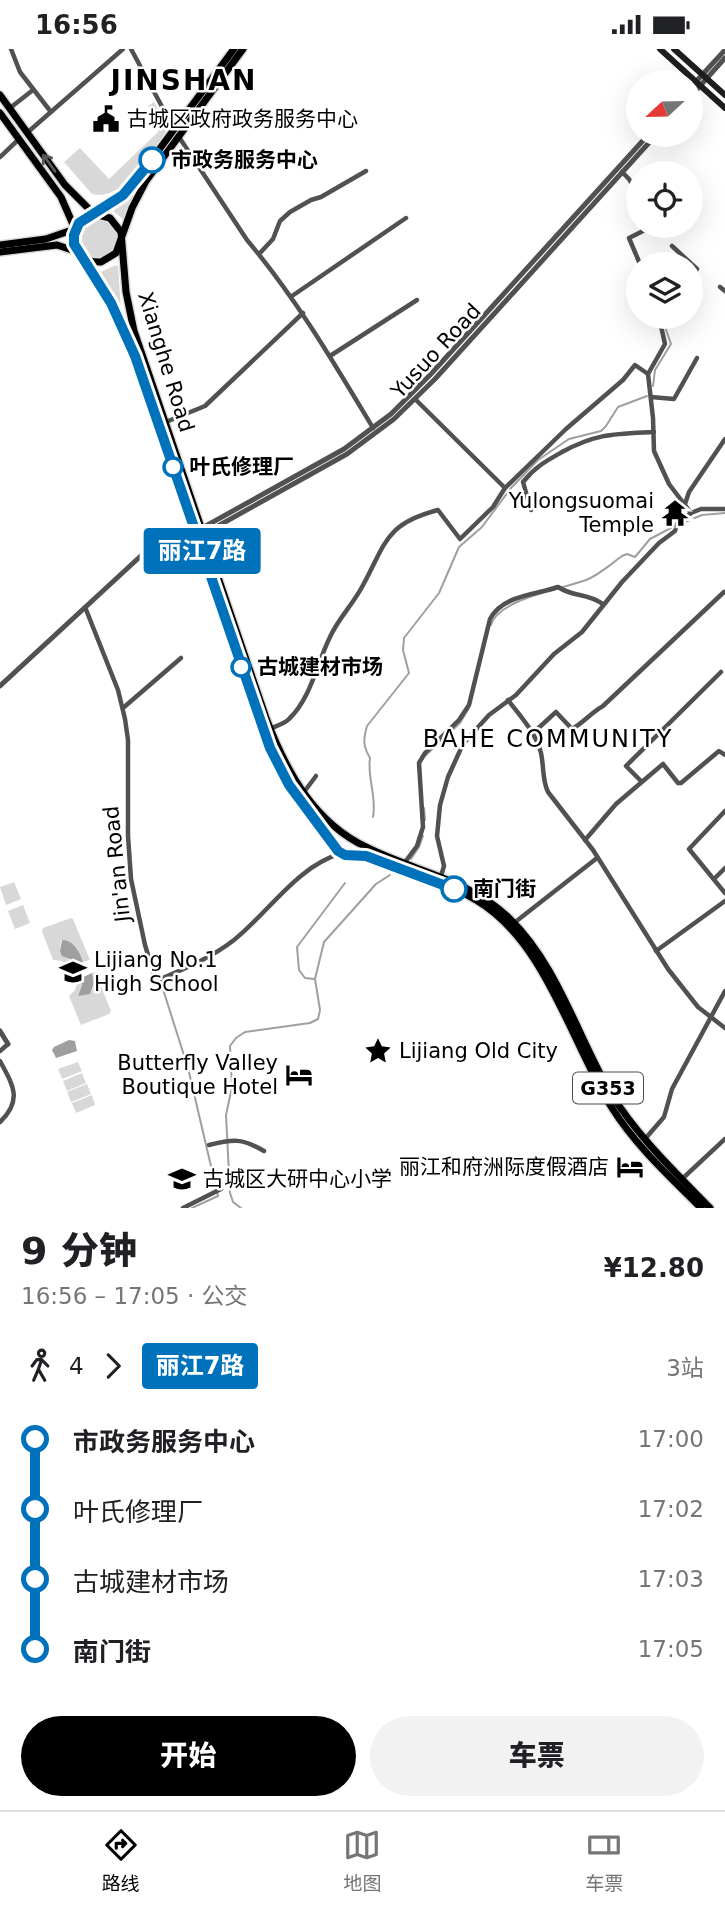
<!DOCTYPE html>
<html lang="zh">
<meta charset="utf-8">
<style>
:root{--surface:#fff;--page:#f2f2f2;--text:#202124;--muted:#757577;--line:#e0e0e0;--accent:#000}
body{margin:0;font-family:"DejaVu Sans","Noto Sans SC",sans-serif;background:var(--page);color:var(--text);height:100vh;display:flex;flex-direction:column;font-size:26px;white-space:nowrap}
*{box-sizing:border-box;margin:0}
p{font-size:23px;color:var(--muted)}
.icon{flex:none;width:38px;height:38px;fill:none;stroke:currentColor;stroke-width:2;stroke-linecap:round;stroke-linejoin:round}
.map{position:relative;height:1159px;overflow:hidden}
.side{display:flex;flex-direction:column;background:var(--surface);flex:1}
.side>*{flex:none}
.badge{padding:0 14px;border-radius:5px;font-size:24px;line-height:46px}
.needle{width:46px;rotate:248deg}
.tools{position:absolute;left:626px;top:21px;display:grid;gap:14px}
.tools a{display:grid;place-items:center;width:77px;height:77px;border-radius:50%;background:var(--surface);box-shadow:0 7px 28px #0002;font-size:35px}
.map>.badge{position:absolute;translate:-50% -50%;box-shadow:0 0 0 4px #fff}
.legs{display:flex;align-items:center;gap:10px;height:77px;padding:0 21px;font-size:23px}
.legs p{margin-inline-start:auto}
.overview{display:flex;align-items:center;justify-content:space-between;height:119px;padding:0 21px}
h1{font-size:38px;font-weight:800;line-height:52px}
.primary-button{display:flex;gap:14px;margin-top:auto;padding:14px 21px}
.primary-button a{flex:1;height:80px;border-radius:42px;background:var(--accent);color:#fff;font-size:28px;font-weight:800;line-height:80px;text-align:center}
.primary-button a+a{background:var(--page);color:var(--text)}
ul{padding:0 21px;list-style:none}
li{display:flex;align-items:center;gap:24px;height:70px;font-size:26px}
li i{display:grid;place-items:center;width:10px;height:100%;margin:0 9px;background:currentColor}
li i::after{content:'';width:18px;height:18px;margin:-9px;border:5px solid;border-radius:50%;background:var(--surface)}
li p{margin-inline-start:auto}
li:first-child i{background:linear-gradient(#0000 50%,currentColor 0)}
li:last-child i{background:linear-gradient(currentColor 50%,#0000 0)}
.status{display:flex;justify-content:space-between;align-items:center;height:49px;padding:0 35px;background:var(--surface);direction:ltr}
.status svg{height:19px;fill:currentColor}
.dock{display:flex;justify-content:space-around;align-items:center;height:98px;border-top:2px solid var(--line);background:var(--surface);font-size:19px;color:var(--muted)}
.dock a{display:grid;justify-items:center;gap:4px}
.dock .on{color:var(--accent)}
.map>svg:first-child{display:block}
</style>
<div class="status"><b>16:56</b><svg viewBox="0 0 49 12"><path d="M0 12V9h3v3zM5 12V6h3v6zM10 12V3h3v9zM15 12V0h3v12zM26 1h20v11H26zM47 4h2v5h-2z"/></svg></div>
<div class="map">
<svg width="725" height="1159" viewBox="0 0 725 1159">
<rect width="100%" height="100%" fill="#fff"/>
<g fill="#d8d8d8">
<path d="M154 53 167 77 166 83C149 105 124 153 92 145L64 113 80 99 109 130 158 83V75L148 57Z"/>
<path d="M134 142 135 143 124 171 113 162Z"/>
<circle cx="98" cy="190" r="20"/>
<path d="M116 216 118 217 121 261 98 224Z"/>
<path d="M14 833 21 850 6 856 0 838Z"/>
<path d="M23 856 30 874 15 880 8 862Z"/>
<path d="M71 869 73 870 90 911 83 913 81 907 63 891H61L60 901 75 917 72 918 62 912 53 911 42 882 43 879Z"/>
<path d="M95 923 111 962 109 965 81 976 69 947 75 941 78 931 81 929 82 936 78 947 91 943 94 934 92 924Z"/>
<path d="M78 1013 82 1022 62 1030 58 1020Z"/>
<path d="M82 1024 86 1034 67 1042 63 1032Z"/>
<path d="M87 1035 91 1045 71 1053 67 1043Z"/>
<path d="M92 1046 95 1056 76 1064 72 1054Z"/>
</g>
<g fill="#9f9f9f">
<path d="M62 891C73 891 80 903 83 913L75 917 70 910 62 907 60 902Z"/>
<path d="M92 924 94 934 90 945 78 947 82 936 81 929Z"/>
<path d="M69 991 75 992 77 1002 56 1009 52 1001 54 998Z"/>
</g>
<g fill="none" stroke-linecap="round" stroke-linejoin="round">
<g stroke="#9f9f9f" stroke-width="2">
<path d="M653 337 655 321 671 295 662 269"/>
<path d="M680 475 702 466 725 464"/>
<path d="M491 576C498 550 562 540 586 531 599 526 611 515 622 507L627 505 635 508 650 490 671 479"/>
<path d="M426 706 460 674 469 659"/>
<path d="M424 759 425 771"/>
<path d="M373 768C377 748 367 729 370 709 363 697 363 691 367 677L409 624 403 601 404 589 439 544 459 498 482 478 511 439 538 411 569 390 601 382 606 377 618 358 647 347"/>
<path d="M411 810 419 798 423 787"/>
<path d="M314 930 305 929 299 921 297 898 345 834"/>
<path d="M162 937 188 1019 218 1147 192 1159"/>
<path d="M241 1159 233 1153 230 1144 226 1066 232 1038 230 997 236 989 245 983 310 974 318 970 320 961 315 930 324 893 376 835 390 826"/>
</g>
<defs>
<g id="primary">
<path d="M0 46 65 136 94 165"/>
<path d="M0 64 61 148 75 180"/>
</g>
<g id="trunk">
<path d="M234 0 129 141 110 157 79 174C67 193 78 214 101 213L116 204 132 159 146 132 243 0"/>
<path d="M94 165 110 169 121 183 126 243 134 282 266 669C286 722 314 774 368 799 416 823 469 830 509 869 557 915 577 986 610 1043 637 1087 675 1123 710 1159"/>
<path d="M0 196 46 190 75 180"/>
<path d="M0 203 57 196 78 203"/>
<path d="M81 207 111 254 135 307 259 672 274 709 289 736 342 804C350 807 359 804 368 807 402 817 445 833 476 851 546 892 571 994 612 1059 636 1097 670 1128 701 1159"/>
</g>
</defs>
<use href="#primary" stroke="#dbdbdb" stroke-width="10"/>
<use href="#trunk" stroke="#dbdbdb" stroke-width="10"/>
<g stroke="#515151" stroke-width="4.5">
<path d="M11 0 20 23 51 63"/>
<path d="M131 0 174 80"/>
<path d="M10 59 33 41"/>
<path d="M28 83 123 0"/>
<path d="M179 88 247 191C296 249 334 314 373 379"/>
<path d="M0 108 19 90"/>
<path d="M622 123 629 130 639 148"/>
<path d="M672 197 697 220 691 227"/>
<path d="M260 204 273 190 280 172 290 163 311 151 321 148 366 122"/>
<path d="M640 215 629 189 653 177"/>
<path d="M720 238 725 242"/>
<path d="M292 247 406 169"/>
<path d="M659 268 665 295 648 325 653 369 654 402 669 435 691 464"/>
<path d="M330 307 417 251"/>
<path d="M651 348 674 350 697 309"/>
<path d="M415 350 505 439"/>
<path d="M166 373 205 357 303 264"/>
<path d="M685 455 689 443 725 390"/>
<path d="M531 461 523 433C535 418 546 412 562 403 597 384 615 385 654 383"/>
<path d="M85 558 118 641 125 670 128 691V787L131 830 145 896 155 929 158 931C184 920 211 909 234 891 269 863 297 817 342 804"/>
<path d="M508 651C521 668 536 684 541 704 544 717 542 731 548 743L593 801 668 920 698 958 725 979"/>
<path d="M123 659 181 609"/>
<path d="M270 680C276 677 284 675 289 670 311 649 317 614 330 588 338 570 353 555 362 538 386 495 384 475 438 461L460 490 493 458 505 439 566 380 623 331 635 316 648 325"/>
<path d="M533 684 556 663 572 680C583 674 592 663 603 657L724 543"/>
<path d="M641 732 626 717 721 623"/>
<path d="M304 743 316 727"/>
<path d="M725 762 689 800 725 844"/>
<path d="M585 791 616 755 663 715 678 734H681L719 702 725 706"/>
<path d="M405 813 417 797 423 778 419 714 425 704 459 671 469 656 490 570C503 546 535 546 558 538 575 549 585 543 603 555"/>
<path d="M441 827 444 817 437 787 440 756 448 728 463 695 489 666 516 646 554 605 582 583 622 533 659 494 675 482 677 475 691 464 701 460H725"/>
<path d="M714 830 725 819"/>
<path d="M514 874 597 809"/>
<path d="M656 902 725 852"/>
<path d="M0 1002 8 995"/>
<path d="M0 1012C13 1036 23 1051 0 1073"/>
<path d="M645 1090 664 1068 672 1040 725 942"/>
<path d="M209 1096C233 1090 242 1089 264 1102"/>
<path d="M682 1130 725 1090"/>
<path d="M183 1159 221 1140"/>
</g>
<g stroke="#515151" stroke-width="5">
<path d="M691 38 725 1"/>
<path d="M691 47 725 9"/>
<path d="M195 483 344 400 391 365 430 326 648 86"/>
<path d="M200 487 347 405 394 370 435 330 656 86"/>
<path d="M0 637 144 504 162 492 194 478"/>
<path d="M0 982 8 995"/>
</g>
<g stroke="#1e1e1e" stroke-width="6">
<path d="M660 0 725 59"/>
<path d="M674 0 725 46"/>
</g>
<use href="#primary" stroke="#000" stroke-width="7"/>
<use href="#trunk" stroke="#000" stroke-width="7"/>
</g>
<defs><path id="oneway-shaft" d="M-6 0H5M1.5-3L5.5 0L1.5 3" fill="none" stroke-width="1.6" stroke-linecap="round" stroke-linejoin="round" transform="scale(1.75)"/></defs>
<use stroke="#595959" href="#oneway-shaft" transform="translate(49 114) rotate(-126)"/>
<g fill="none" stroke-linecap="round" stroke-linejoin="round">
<defs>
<path id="line-1" d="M152 111 123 146 79 174 74 186V195L111 254 135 307 270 699 289 736 338 802 345 806 366 807 454 840"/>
</defs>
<use href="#line-1" stroke="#fff" stroke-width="16"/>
<use href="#line-1" stroke="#0072bc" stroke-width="10"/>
</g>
<defs>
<symbol id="civic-bare" viewBox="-9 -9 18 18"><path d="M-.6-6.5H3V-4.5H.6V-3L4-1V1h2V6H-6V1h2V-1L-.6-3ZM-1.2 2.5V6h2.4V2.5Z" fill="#000" stroke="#fff" stroke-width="2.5" paint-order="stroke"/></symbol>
<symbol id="temple-bare" viewBox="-9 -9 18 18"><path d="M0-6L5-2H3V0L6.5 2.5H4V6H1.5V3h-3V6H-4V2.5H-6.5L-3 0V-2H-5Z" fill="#000" stroke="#fff" stroke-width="2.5" paint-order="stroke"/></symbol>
<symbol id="school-bare" viewBox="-9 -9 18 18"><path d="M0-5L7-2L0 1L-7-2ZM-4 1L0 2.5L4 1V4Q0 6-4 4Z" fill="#000" stroke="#fff" stroke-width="2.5" paint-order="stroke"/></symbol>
<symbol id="sight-bare" viewBox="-9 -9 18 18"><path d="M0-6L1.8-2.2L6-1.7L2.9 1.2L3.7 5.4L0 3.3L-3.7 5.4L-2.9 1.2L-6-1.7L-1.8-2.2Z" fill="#000" stroke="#fff" stroke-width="2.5" paint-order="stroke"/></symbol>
<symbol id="hotel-bare" viewBox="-9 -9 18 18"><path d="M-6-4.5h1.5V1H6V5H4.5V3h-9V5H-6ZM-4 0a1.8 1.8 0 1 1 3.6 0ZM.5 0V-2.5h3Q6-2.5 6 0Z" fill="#000" stroke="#fff" stroke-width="2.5" paint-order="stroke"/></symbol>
</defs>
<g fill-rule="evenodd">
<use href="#civic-bare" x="87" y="51" width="38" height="38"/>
<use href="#temple-bare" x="656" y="445" width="38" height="38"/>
<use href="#school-bare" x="54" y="904" width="38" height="38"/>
<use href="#sight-bare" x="359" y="983" width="38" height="38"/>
<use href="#hotel-bare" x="280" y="1007" width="38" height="38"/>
<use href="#hotel-bare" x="611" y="1099" width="38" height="38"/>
<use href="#school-bare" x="163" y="1111" width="38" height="38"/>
</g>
<g fill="#fff" stroke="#0072bc" stroke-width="3.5">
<circle cx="152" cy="111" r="12"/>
<circle cx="173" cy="418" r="9"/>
<circle cx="241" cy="618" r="9"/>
<circle cx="454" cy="840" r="12"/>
</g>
<g text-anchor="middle" stroke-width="5" stroke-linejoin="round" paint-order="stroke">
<rect fill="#fff" stroke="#4c4c4c" stroke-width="2" x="573" y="1023.5" width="70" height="31" rx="5"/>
<g font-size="19" font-weight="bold" fill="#000">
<text x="608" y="1046">G353</text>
</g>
<g font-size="21" fill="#000" stroke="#fff" text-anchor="start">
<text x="127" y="77">古城区政府政务服务中心</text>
<text x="654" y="459" text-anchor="end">Yulongsuomai<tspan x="654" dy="24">Temple</tspan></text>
<text x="94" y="918">Lijiang No.1<tspan x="94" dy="24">High School</tspan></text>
<text x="399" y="1009">Lijiang Old City</text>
<text x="278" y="1021" text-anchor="end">Butterfly Valley<tspan x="278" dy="24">Boutique Hotel</tspan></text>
<text x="609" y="1125" text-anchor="end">丽江和府洲际度假酒店</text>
<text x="203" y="1137">古城区大研中心小学</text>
</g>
<g font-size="21" font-weight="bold" fill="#000" stroke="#fff" text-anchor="start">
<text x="171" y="118">市政务服务中心</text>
<text x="189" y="425">叶氏修理厂</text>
<text x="257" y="625">古城建材市场</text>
<text x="473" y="847">南门街</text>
</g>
<g font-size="21" fill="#000" stroke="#fff">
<text transform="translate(436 302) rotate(-47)" y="7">Yusuo Road</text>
<text transform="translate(166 313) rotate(73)" y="7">Xianghe Road</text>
<text transform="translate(117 815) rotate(-96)" y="7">Jin'an Road</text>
</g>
<g font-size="24" letter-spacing="2" fill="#000" stroke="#fff">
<text x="548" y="698">BAHE COMMUNITY</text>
</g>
<g font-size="28" font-weight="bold" letter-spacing="2" fill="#000" stroke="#fff">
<text x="184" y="41">JINSHAN</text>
</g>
</g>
</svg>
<div class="tools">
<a><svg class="needle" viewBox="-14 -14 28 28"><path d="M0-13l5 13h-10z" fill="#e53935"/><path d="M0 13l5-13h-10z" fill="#757577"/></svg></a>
<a><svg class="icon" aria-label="locate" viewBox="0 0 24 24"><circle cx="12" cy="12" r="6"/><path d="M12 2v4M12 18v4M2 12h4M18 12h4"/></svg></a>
<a><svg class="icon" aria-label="layers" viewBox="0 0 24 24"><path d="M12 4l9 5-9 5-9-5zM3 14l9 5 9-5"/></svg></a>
</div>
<b class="badge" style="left:202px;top:502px;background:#0072bc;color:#fff">丽江7路</b>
</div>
<section class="side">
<div class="overview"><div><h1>9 分钟</h1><p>16:56 – 17:05 · 公交</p></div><b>¥12.80</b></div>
<div class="legs"><svg class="icon" aria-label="walk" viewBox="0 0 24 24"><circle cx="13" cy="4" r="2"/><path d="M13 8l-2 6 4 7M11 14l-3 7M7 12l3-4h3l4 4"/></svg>4<svg class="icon" aria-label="forward" viewBox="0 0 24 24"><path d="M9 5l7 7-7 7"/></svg><b class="badge" style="background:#0072bc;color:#fff">丽江7路</b><p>3站</p></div>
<ul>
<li><i style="color:#0072bc"></i><b>市政务服务中心</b><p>17:00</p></li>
<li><i style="color:#0072bc"></i><span>叶氏修理厂</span><p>17:02</p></li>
<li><i style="color:#0072bc"></i><span>古城建材市场</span><p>17:03</p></li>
<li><i style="color:#0072bc"></i><b>南门街</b><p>17:05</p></li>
</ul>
<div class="primary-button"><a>开始</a><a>车票</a></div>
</section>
<nav class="dock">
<a class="on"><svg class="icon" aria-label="directions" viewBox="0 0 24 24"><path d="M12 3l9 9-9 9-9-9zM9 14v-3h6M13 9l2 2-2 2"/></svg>路线</a>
<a><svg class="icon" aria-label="map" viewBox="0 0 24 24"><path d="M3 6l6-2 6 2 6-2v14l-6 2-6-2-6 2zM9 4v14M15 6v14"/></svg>地图</a>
<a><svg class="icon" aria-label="tickets" viewBox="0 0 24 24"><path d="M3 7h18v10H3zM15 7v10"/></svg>车票</a>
</nav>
